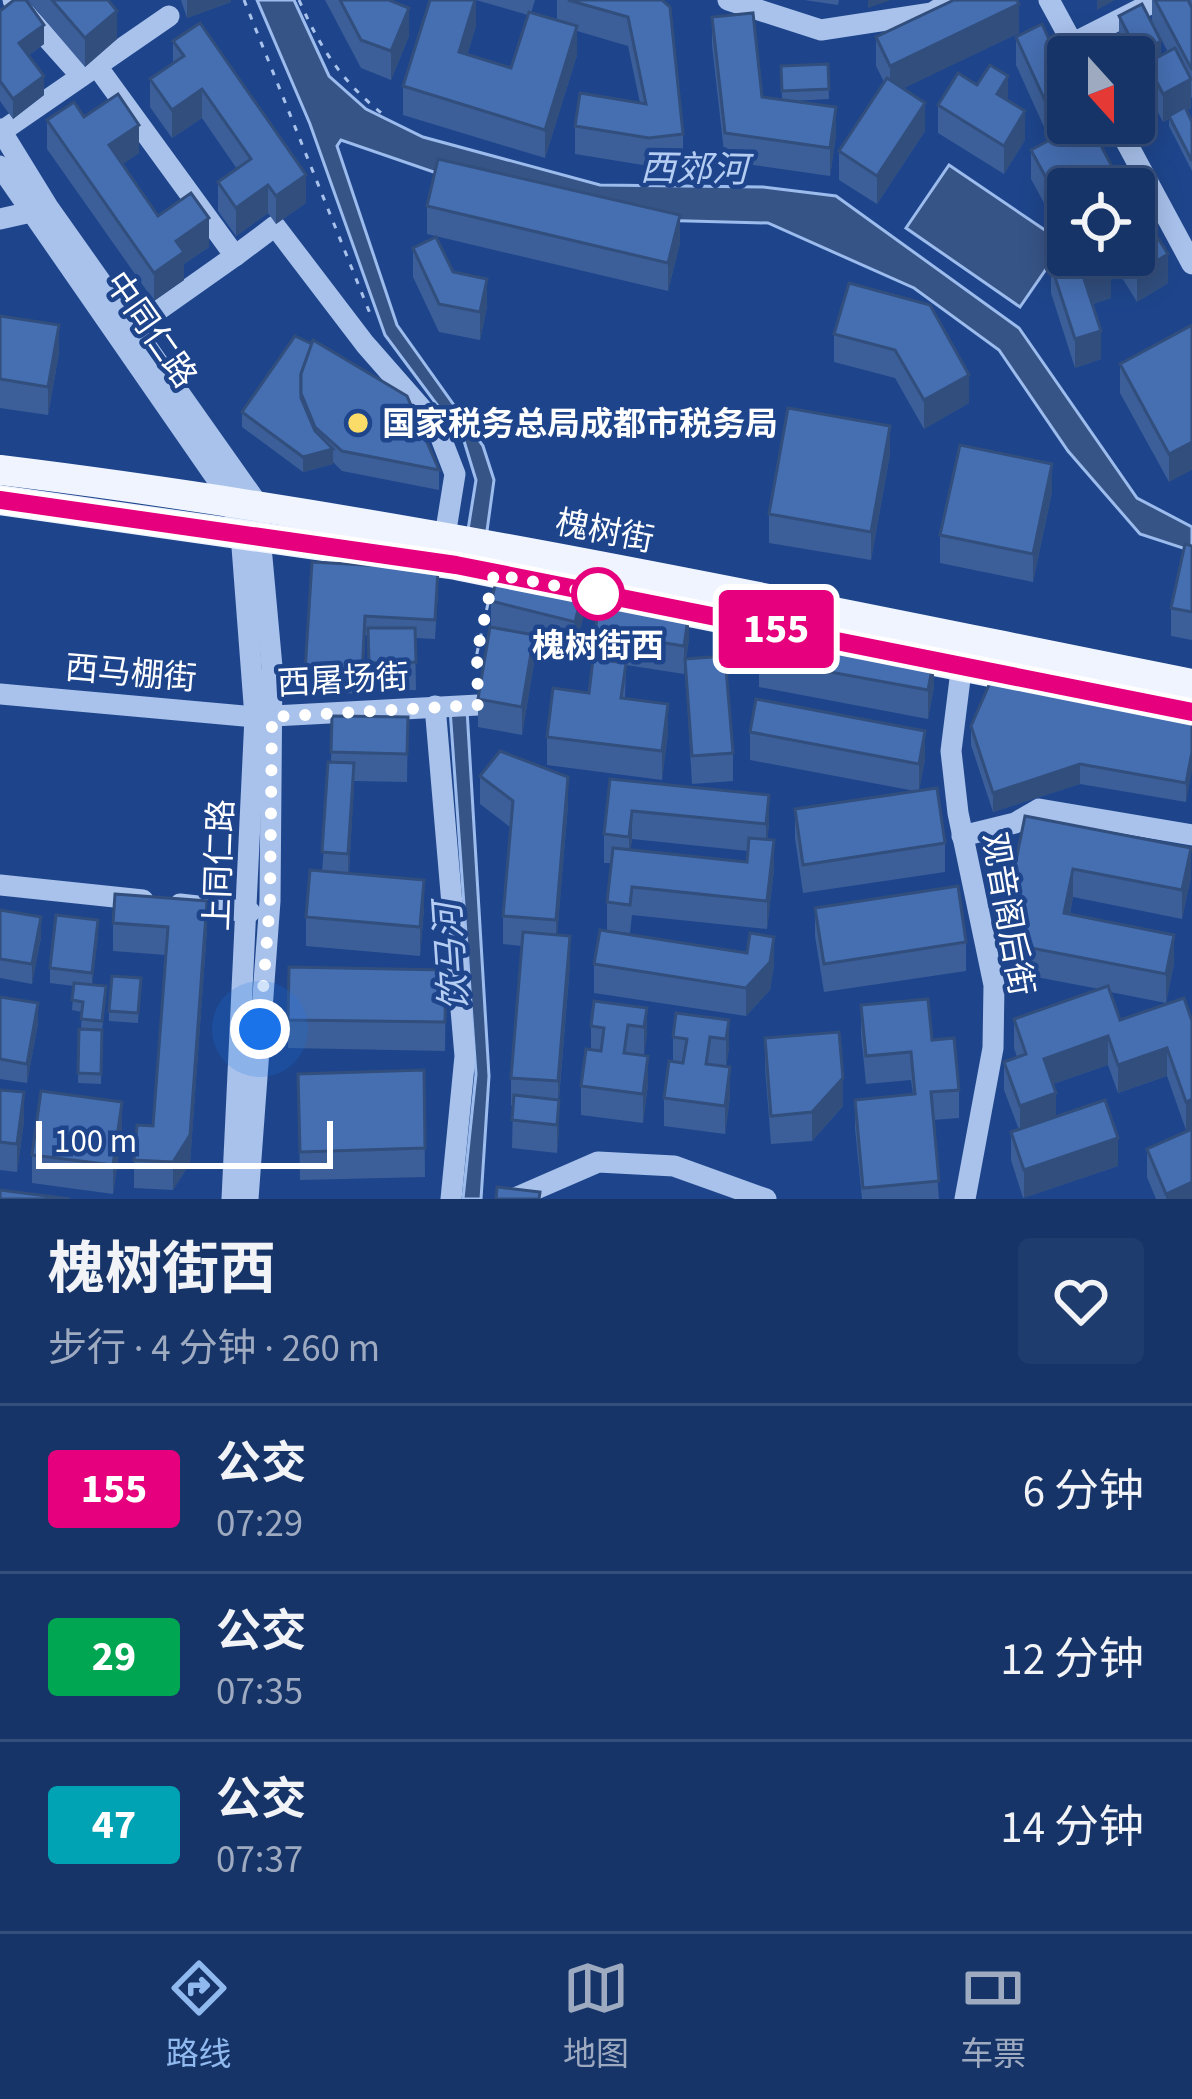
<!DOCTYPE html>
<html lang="zh">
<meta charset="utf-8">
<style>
:root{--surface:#163468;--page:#1f3c6e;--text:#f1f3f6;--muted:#9eaac0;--line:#354f7c;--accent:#90b9f0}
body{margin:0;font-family:"Source Sans 3","Noto Sans SC",sans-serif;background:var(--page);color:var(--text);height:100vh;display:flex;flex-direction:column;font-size:45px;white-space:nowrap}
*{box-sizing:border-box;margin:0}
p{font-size:39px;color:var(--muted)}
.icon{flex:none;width:66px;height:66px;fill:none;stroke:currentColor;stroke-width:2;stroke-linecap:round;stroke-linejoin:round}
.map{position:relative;height:1199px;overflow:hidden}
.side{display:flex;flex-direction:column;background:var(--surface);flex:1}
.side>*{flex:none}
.badge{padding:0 24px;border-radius:9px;font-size:42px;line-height:78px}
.needle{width:78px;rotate:159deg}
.fabs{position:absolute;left:1047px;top:36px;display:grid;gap:24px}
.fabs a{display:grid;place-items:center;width:108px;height:108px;border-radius:12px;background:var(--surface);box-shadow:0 6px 30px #0003,0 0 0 3px var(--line);font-size:60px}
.scale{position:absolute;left:36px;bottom:30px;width:297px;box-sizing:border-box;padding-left:12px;border:6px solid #fff;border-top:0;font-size:33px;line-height:42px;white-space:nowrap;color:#fff;-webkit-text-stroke:9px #1e458b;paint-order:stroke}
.you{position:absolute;width:60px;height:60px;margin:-30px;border:9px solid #fff;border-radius:50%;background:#1a73e8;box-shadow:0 0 0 18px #1a73e833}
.map>.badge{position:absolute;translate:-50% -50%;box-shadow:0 0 0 6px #fff}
.round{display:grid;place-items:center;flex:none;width:126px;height:126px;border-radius:12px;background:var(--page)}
.head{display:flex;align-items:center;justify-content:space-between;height:204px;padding:0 48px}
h1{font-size:57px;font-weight:700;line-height:90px}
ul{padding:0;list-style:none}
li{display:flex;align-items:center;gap:36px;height:168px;padding:0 48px;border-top:3px solid var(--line)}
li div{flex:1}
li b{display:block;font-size:45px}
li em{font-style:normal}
li .badge{min-width:132px;font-weight:700;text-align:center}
.menu{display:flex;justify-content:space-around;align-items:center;height:168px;border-top:3px solid var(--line);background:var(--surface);font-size:33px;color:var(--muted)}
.menu a{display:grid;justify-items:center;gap:6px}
.menu .selected{color:var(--accent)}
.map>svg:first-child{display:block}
</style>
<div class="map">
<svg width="1192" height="1199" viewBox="0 0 1192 1199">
<rect width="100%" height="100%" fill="#1e458b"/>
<g fill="#375487" stroke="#9dbcee" stroke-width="3">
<path d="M257 0H294L329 76 366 109 423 137 600 185 763 187 836 196 1019 328 1137 498 1192 527V551L1140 534 1068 451 999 350 914 288 768 223 652 220 509 198 341 140 337 146 397 325 483 446 494 480 486 538 467 536 476 480 464 441 385 335 310 124Z"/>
<path d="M949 165 1064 243 1020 307 906 228Z"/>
<path d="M450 709 467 710 489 1076 481 1199H463L476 1074Z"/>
</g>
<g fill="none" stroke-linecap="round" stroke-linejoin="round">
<g stroke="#a9c2ec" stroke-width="3" stroke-dasharray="6 9" stroke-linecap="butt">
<path d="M244 0 371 316"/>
<path d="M299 0C321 50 344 85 388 118"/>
<path d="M477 684V653L489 599"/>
</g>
<g stroke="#a9c2ec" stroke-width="21">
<path d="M13 0 81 76"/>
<path d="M728 0 821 30 932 13 953 0"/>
<path d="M1049 0 1080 57"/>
<path d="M1073 43 1158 0"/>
<path d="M96 65 235 256 133 328"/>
<path d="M1116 123 1192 264"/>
<path d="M0 129 48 207 257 503 272 667 270 901 248 1199"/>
<path d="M2 131 169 16"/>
<path d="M0 166 230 498 241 534 255 717 232 1199"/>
<path d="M0 219 31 212"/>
<path d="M235 256 275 226 365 344 436 425 455 474 445 536"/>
<path d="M963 655 951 751 958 813 994 985 993 1048 965 1199"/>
<path d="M0 694 255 717 478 705"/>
<path d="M435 706 465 1056 451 1199"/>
<path d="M962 836 1015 823 1039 809 1192 835"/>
<path d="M0 885 143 900"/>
<path d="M180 904 250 912"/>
<path d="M513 1199 598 1162 674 1166 766 1199"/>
</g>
<g stroke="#eff4ff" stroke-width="30">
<path d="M0 470C401 519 796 605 1192 684"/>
<path d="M0 500 456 565 804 635"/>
<path d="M899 654 1192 712"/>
</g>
</g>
<g fill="#3c5f99" fill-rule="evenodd">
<path d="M28 0H108L117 39 85 67Z"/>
<path d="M181 0H231V2L187 18Z"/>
<path d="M325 0H389L409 36 391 80 361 68Z"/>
<path d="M430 0H535L531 13 557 20V0H662L683 134V162L649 166 575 154V126L640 103 628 46 577 31V55L545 158 403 115V86ZM476 0 528 15 511 68 467 55 476 26Z"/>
<path d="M804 0H839L838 5Z"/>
<path d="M1152 0H1192V98L1191 97V108L1186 110 1192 122V171L1169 126V119L1163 122 1147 91V77L1138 81 1134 73V57H1126L1119 44V16L1161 56 1168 52 1152 22Z"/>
<path d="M0 11 44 44 29 55 44 95 13 119 0 101Z"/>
<path d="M712 17 762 97 782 100 781 66 828 64 829 99 791 101 836 136 830 176 725 161 712 45Z"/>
<path d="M1019 33 903 88 925 131 877 204 839 180V151L884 82 876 66V37Z"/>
<path d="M1016 37 1080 123 1124 189H1068L1051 216 1031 179V150L1050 140 1016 65Z"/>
<path d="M173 41 306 203 276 224 268 213 236 236 218 211V182L237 169 202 118 172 138 150 107V79L173 63Z"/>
<path d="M977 85 1008 101 1025 140 1004 174 938 133V105Z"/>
<path d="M84 117 139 153 122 164 158 216 209 247 184 264V280L154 301 47 149V120Z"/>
<path d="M427 206 680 243 668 291 427 234Z"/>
<path d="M413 248 453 272 487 307 480 340 439 332 413 277Z"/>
<path d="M1108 255H1134L1168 283 1137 302Z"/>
<path d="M1051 265 1111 298 1093 304 1101 359 1075 368 1051 293Z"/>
<path d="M849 283 969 403 924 429 895 378 834 362V334Z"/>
<path d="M0 316 59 353 48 415 0 408Z"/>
<path d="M1192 325 1169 482 1120 393V364Z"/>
<path d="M295 336 439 470V490L342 471 333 462V464L303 472 242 427V412Z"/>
<path d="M890 454 871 560 769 543V514Z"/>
<path d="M1052 492 1033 582 940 563V535Z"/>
<path d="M1192 546V640L1171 636V608Z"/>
<path d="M312 562 438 589 435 639 415 638 416 690 369 691 368 636 365 635 362 694 305 691Z"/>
<path d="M491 601 584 613 575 651 534 640V663L522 735 478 727V699L491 628Z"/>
<path d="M595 632 689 639 686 659 733 753V781L692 784 685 663 684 674 626 665 625 698 668 732 662 780 547 765V737L589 693 595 660Z"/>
<path d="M759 659 934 686 928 719 759 687Z"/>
<path d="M1192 711 1186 802 1080 784 993 812 971 745V726Z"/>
<path d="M332 716 408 717 407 782 354 781 349 873 424 908 420 956 306 946V917L322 871 331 762Z"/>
<path d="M750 732 925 759 919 791 945 843V872L803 893 795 838V809L915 791 750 760Z"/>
<path d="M480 776 568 805 557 935 570 964 559 1099V1128L557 1153 512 1148 513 1106H511V1078L522 946 503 944V916L510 827 480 804Z"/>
<path d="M610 779 769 824 767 840 774 869 767 929 632 915 630 933 607 931V902L611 863H604V834ZM632 839 748 851 747 862 630 850Z"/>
<path d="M1025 816 1191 877 1182 919 1073 897 1070 914 1174 963 1166 1003 1110 992 1120 1020 1192 1021V1128L1186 1130 1167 1076 1118 1093 1108 1065 1053 1084 1056 1117 1118 1166 1023 1198 1011 1160V1132L1019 1130 1004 1090V1062L1017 1057 1014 1048V1019L1099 989 1031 976 1009 923V895Z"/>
<path d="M815 908 966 942V971L824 992 815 936Z"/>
<path d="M0 910 41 937 32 984 0 978Z"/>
<path d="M113 923 207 929 190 1163 173 1190 134 1188V1160L153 1126 166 955 113 951Z"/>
<path d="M98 935 92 985 106 996 102 1031 101 1084 78 1083 79 1029H81L82 1012 72 1010 74 986 50 983V968Z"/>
<path d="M594 964 774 965 770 990 746 1016 594 993Z"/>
<path d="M289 967 446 970 445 1051 288 1048Z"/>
<path d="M141 978 138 1023 109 1021V1011Z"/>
<path d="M0 997 38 1023 27 1083 0 1079Z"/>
<path d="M861 1005 932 1040 959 1090V1118L933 1120 939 1199H862L855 1128V1100L913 1094 911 1080 866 1084 861 1034Z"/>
<path d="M647 1008 644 1055 648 1084 643 1123 581 1115V1086L591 1050V1026Z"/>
<path d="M729 1020V1048L726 1067 730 1096 725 1134 664 1126V1098L673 1062V1037Z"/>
<path d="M765 1038 843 1106 812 1141 771 1144 765 1067Z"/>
<path d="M424 1070 425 1177 300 1180 298 1074Z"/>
<path d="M0 1090 24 1121 17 1172 0 1170Z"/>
<path d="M122 1131 113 1194 32 1183V1155Z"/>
<path d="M1147 1149 1192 1199H1156L1147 1177Z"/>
</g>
<g fill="#314e7d">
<path d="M187 0H231V2L187 18Z"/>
<path d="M476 0V26L459 81V52Z"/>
<path d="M868 0H891L868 8Z"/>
<path d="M1097 0H1115L1097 10Z"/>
<path d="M1019 4V33L890 95V66Z"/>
<path d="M409 8V36L391 80V51Z"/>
<path d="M117 11V39L85 67V38Z"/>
<path d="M44 25V44L19 62V43Z"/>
<path d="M577 26V55L545 158V130Z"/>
<path d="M1161 41V70L1147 63V77L1138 81V53Z"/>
<path d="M44 76V95L13 119V99Z"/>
<path d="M1008 76V105L997 94Z"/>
<path d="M1191 79V108L1163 122V94Z"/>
<path d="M202 89V118L172 138V110Z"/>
<path d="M925 103V131L877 204V176Z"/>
<path d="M836 107V136L830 176V148Z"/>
<path d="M1025 111V140L1004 174V146Z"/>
<path d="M1068 111V123H1080V134L1053 147V118Z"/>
<path d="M139 125V153L109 174V145Z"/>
<path d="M306 175V203L276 224V196Z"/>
<path d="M1074 175V189H1068V206L1051 216V187Z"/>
<path d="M268 185V213L236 236V208Z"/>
<path d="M680 215V243L668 291V263Z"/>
<path d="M209 218V247L184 264V280L154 301V273L176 241Z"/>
<path d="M1168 254V283L1137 302V273Z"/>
<path d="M1111 270V298L1084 307V279Z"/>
<path d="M487 279V307L480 340V312Z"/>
<path d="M59 325V353L48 415V387Z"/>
<path d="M1101 331V359L1075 368V339Z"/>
<path d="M969 375V403L924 429V400Z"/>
<path d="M890 426V454L871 560V532Z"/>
<path d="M1192 442V470L1169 482V454Z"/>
<path d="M333 449V464L303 472V457Z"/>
<path d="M1052 464V492L1033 582V554Z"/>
<path d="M584 585V613L575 651V622Z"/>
<path d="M689 611V639L684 674V646Z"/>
<path d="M534 635V663L522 735V707Z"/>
<path d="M934 658V686L928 719V690Z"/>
<path d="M668 704V732L662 780V751Z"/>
<path d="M925 731V759L919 792V764Z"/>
<path d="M1192 752V771L1186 802V783Z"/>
<path d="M354 763V791L348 882V854Z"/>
<path d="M1080 764V784L993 812V793Z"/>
<path d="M568 777V805L556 949V920Z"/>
<path d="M769 795V824L766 853V824Z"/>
<path d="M632 811V839L629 865V837Z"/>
<path d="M774 840V869L767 929V901Z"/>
<path d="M1191 848V877L1182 919V890Z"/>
<path d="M1073 869V897L1064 941V913Z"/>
<path d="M424 880V908L420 956V927Z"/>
<path d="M207 901V929L190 1163 173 1190V1162Z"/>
<path d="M41 917V937L32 984V964Z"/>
<path d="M98 920V935L92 988V973Z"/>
<path d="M1174 935V963L1166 1003V974Z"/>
<path d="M570 936V964L558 1109V1081Z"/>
<path d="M774 937V965L770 990 746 1016V988Z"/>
<path d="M38 1003V1023L27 1083V1064Z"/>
<path d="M647 1008V1036L644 1055V1027Z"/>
<path d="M729 1020V1048L726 1067V1039Z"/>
<path d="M1108 1036V1065L1044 1087V1059Z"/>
<path d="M1167 1048V1076L1118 1093V1065Z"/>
<path d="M648 1056V1084L643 1123V1094Z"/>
<path d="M730 1067V1096L725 1134V1106Z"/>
<path d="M843 1078V1106L812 1141V1112Z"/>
<path d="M24 1092V1121L17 1172V1144Z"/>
<path d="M1056 1093V1122L1020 1134V1106Z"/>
<path d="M1192 1099V1128L1186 1130V1102Z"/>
<path d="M559 1100V1128L557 1153V1125Z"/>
<path d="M122 1102V1131L113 1194V1165Z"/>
<path d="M1118 1138V1166L1024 1198V1170Z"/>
<path d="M1192 1182V1199H1166V1194Z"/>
</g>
<g fill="#466fb2" stroke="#314e7d" stroke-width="3">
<path d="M14 0H26L44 25 19 43 44 76 13 99 0 81V11Z"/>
<path d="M52 0H108L117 11 85 38Z"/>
<path d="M340 0H389L409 8 391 51 361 40Z"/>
<path d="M430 0H475L459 52 511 68 529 12 577 26 545 130 403 86Z"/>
<path d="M568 0H662L670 7 683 134 649 138 575 126 580 93 646 104 628 17Z"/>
<path d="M954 0H1017L1019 4 890 66 876 37Z"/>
<path d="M1155 0H1188L1192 8V70Z"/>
<path d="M1142 4 1161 41 1138 53 1119 16Z"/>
<path d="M753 13 762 97 836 107 830 148 725 133 712 17Z"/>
<path d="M200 23 306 175 276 196 268 185 236 208 218 182 251 159 202 89 172 110 150 79 184 56 173 41Z"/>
<path d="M1042 24 1068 81V111L1053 118 1016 37Z"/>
<path d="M1175 48 1191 79 1163 94 1147 63Z"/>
<path d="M828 64 829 89 782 91 781 66Z"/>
<path d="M990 65 1008 76 997 94 1025 111 1004 146 938 105 958 73 977 85Z"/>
<path d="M887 78 925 103 877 176 839 151Z"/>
<path d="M118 94 139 125 109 145 158 216 191 193 209 218 176 241 184 252 154 273 47 120 74 102 84 117Z"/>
<path d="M1185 107 1192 122V161L1169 116Z"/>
<path d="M1081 123H1089L1124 189H1082L1074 175 1051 187 1031 150Z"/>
<path d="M438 159 680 215 668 263 427 206Z"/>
<path d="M1139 208 1168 254 1137 273 1125 255H1134V211Z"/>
<path d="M436 237 453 272 487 279 480 312 439 304 413 248Z"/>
<path d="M1081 255H1107L1111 270 1084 279 1101 331 1075 339 1051 265Z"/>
<path d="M849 283 930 305 969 375 924 400 895 350 834 334Z"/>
<path d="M0 316 59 325 48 387 0 379Z"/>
<path d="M1192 325V442L1169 454 1120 364Z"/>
<path d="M295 336 312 344 301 374V398L315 431 333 449 303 457 242 412Z"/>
<path d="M313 340 407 396 439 470 342 451 315 427 301 393V374Z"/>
<path d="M788 408 890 426 871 532 769 514Z"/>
<path d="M960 445 1052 464 1033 554 940 535Z"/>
<path d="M1185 544 1192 546V612L1171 608Z"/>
<path d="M312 562 438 569 435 620 365 616 362 674 305 671Z"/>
<path d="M501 564 584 585 575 622 491 601Z"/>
<path d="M600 597 689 611 684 646 595 632Z"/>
<path d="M765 626 934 658 928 690 759 659Z"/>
<path d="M490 627 534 635 522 707 478 699Z"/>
<path d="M368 628H415L416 662 369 663Z"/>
<path d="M725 656 733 753 692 756 685 659Z"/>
<path d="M593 659 626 663 621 698 668 704 662 751 547 737 553 688 589 693Z"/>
<path d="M993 676 1192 711V752L1186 783 1080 764 993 793 971 726Z"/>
<path d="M756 699 925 731 919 764 750 732Z"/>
<path d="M332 716 408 717 407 754 331 752Z"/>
<path d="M500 751 568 777 556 920 503 916 513 801 480 776Z"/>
<path d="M328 762 354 763 348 854 322 852Z"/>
<path d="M610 779 769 795 766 824 632 811 629 837 604 834Z"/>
<path d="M937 788 945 843 803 865 795 809Z"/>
<path d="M1025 816 1191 848 1182 890 1073 869 1064 913 1174 935 1166 974 1031 948 1009 895Z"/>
<path d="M749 838 774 840 767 901 632 887 630 905 607 902 613 848 747 862Z"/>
<path d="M310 870 424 880 420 927 306 917Z"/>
<path d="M958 886 966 942 824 964 815 908Z"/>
<path d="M115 894 207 901 190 1135 173 1162 134 1160 137 1125 153 1126 168 927 113 923Z"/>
<path d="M0 910 41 917 32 964 0 959Z"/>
<path d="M56 915 98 920 92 973 50 968Z"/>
<path d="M600 930 747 953 750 933 774 937 770 962 746 988 594 964Z"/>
<path d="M523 932 570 936 558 1081 511 1078Z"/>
<path d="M289 967 446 970 445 1022 288 1020Z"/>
<path d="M112 976 141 978 138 1013 109 1011Z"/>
<path d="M74 983 106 986 102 1021 81 1019 83 1002 72 1000Z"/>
<path d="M1108 986 1120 1020 1184 998 1192 1021V1099L1186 1102 1167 1048 1118 1065 1108 1036 1044 1059 1056 1093 1020 1106 1004 1062 1026 1054 1014 1019Z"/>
<path d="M0 997 38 1003 27 1064 0 1059Z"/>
<path d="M928 999 932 1040 954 1038 959 1090 931 1092 939 1181 863 1188 855 1100 915 1094 911 1052 866 1056 861 1005Z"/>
<path d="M594 1001 647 1008 644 1027 628 1025 624 1053 648 1056 643 1094 581 1086 586 1049 601 1051 604 1028 591 1026Z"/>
<path d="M676 1013 729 1020 726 1039 710 1037 706 1064 730 1067 725 1106 664 1098 669 1061 683 1063 687 1039 673 1037Z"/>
<path d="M79 1029 102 1030 101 1074 78 1073Z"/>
<path d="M839 1032 843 1078 812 1112 771 1116 765 1038Z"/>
<path d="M424 1070 425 1148 300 1152 298 1074Z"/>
<path d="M0 1090 24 1092 17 1144 0 1142Z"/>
<path d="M41 1091 122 1102 113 1165 32 1155Z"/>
<path d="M514 1095 559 1100 557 1125 512 1120Z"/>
<path d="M1105 1100 1118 1138 1024 1170 1011 1132Z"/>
<path d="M1192 1129V1182L1166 1194 1147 1149Z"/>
<path d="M497 1187 540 1192 539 1199H496Z"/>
<path d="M0 1190 70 1199H0Z"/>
</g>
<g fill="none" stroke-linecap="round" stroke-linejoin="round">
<defs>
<path id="line" d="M0 500 456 565 1192 712"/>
</defs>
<use href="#line" stroke="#fff" stroke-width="27"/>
<use href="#line" stroke="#e6007e" stroke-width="18"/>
<path stroke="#fff" stroke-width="12" stroke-dasharray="0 21.6" d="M260 1029 270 901 272 717 478 705 477 653 494 574 598 594"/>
</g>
<circle fill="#fbdc68" stroke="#1e458b" stroke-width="4.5" cx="358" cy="423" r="12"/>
<circle fill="#fff" stroke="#e6007e" stroke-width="6" cx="598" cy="594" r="24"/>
<g text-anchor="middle" stroke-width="9" stroke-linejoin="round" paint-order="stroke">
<g font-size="33" fill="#fff" stroke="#1e458b">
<text transform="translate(152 329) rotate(55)" y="12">中同仁路</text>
<text transform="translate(605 530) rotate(11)" y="12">槐树街</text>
<text transform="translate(131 672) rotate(5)" y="12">西马棚街</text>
<text transform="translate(343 679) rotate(-3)" y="12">西屠场街</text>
<text transform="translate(218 865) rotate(-88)" y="12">上同仁路</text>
<text transform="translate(1009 914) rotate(80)" y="12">观音阁后街</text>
</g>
<g font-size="33" font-weight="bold" fill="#fff" stroke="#1e458b" text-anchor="start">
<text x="382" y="435">国家税务总局成都市税务局</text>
</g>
<g font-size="33" font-weight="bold" fill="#fff" stroke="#1e458b">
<text x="598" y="657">槐树街西</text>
</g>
<g font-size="36" font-style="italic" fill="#b5cdf3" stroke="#1e458b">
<text transform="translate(694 168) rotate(1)" y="13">西郊河</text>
<text transform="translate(450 957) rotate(-94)" y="13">饮马河</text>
</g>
</g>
</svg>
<div class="fabs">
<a><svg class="needle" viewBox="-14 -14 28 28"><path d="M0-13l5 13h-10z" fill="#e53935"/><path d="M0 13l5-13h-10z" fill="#9eaac0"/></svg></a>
<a><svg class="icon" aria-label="locate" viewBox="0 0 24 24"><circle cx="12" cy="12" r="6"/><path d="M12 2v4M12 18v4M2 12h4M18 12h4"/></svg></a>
</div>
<div class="scale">100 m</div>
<div class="you" style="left:260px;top:1029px"></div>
<b class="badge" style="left:776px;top:629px;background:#e6007e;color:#fff">155</b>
</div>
<section class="side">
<div class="head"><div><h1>槐树街西</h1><p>步行 · 4 分钟 · 260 m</p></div><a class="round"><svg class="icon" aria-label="heart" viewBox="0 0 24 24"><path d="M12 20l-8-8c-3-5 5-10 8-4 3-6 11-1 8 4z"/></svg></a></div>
<ul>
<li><span class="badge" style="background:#e6007e;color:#fff">155</span><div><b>公交</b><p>07:29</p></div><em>6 分钟</em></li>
<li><span class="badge" style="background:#00a651;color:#fff">29</span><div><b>公交</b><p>07:35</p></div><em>12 分钟</em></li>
<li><span class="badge" style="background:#00a3b4;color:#fff">47</span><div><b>公交</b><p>07:37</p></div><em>14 分钟</em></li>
</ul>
</section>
<nav class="menu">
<a class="selected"><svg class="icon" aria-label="directions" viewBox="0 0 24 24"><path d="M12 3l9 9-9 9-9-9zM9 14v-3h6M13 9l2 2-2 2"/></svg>路线</a>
<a><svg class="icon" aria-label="map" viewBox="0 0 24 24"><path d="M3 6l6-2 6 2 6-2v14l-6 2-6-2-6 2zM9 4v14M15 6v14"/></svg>地图</a>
<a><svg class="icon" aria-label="tickets" viewBox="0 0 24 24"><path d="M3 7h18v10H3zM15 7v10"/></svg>车票</a>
</nav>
